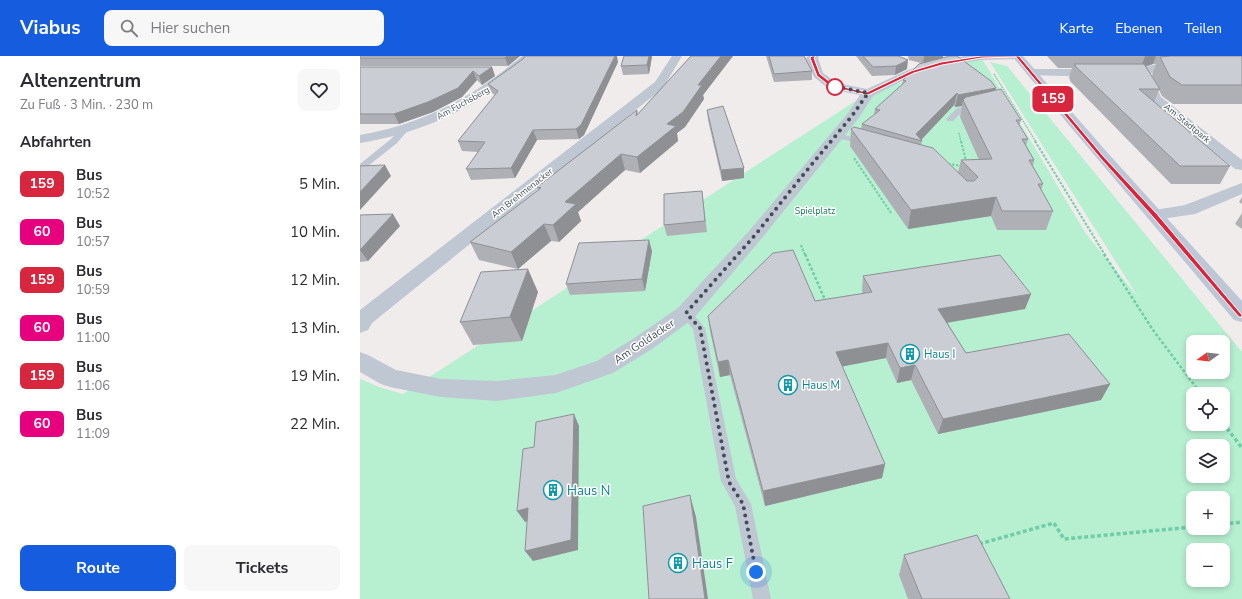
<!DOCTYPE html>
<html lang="de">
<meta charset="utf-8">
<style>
:root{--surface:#fff;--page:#f7f7f7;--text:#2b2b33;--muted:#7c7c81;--accent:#155cdf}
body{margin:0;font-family:"Nunito Sans",sans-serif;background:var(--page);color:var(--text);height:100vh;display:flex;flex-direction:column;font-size:15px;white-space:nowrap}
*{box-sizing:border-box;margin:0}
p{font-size:13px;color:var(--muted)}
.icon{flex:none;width:22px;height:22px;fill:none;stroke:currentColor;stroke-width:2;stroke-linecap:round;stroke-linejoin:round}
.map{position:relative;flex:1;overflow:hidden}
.details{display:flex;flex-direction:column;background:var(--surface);width:360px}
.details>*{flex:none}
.badge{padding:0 8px;border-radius:6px;font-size:14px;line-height:26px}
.needle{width:26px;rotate:255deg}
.buttons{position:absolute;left:826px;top:279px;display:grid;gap:8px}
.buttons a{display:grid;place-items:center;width:44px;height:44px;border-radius:8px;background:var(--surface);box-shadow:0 2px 6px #0003;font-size:20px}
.you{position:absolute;width:20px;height:20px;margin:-10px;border:3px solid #fff;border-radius:50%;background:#1a73e8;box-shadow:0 0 0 6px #1a73e833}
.map>.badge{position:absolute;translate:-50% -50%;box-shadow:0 0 0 2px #fff}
h2{padding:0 20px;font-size:15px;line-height:36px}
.round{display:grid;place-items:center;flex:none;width:42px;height:42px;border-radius:8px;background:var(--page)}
.overview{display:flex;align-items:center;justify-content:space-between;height:68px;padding:0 20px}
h1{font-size:19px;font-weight:700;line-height:30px}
.cta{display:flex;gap:8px;margin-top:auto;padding:8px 20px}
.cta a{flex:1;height:46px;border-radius:8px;background:var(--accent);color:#fff;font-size:16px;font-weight:700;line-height:46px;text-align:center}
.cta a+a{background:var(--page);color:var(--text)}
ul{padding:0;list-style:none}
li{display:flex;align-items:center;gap:12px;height:48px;padding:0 20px}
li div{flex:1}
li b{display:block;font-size:15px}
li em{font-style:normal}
li .badge{min-width:44px;font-weight:700;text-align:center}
header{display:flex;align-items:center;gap:24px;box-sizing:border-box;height:56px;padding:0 20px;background:var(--accent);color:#fff}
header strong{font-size:19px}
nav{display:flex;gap:22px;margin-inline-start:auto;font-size:14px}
.search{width:280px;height:36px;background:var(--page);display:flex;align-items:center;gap:10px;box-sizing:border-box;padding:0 14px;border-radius:8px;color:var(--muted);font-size:15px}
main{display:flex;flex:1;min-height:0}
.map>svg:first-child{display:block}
</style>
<header>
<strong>Viabus</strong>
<div class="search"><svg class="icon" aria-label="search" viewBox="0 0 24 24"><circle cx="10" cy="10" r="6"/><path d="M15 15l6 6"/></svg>Hier suchen</div>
<nav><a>Karte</a><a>Ebenen</a><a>Teilen</a></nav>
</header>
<main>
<section class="details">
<div class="overview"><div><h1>Altenzentrum</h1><p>Zu Fuß · 3 Min. · 230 m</p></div><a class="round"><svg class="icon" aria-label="heart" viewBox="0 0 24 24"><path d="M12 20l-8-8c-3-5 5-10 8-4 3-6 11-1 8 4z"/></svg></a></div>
<h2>Abfahrten</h2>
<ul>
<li><span class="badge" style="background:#d7263d;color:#fff">159</span><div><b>Bus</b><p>10:52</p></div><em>5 Min.</em></li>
<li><span class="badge" style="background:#e6007e;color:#fff">60</span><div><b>Bus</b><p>10:57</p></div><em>10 Min.</em></li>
<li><span class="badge" style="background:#d7263d;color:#fff">159</span><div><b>Bus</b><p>10:59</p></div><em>12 Min.</em></li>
<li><span class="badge" style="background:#e6007e;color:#fff">60</span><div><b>Bus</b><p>11:00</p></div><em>13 Min.</em></li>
<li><span class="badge" style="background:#d7263d;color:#fff">159</span><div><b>Bus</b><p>11:06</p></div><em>19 Min.</em></li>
<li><span class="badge" style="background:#e6007e;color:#fff">60</span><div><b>Bus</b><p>11:09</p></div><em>22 Min.</em></li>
</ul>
<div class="cta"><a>Route</a><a>Tickets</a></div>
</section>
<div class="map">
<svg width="882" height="543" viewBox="0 0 882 543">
<rect width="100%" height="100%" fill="#efeceb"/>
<path fill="#b7efd1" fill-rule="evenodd" d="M621 1 726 178 778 241 630 6 647 10 882 296V543H0V323L19 331 43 338 508 37ZM833 286H863V316H833ZM833 338H863V368H833ZM833 390H863V420H833ZM833 442H863V472H833ZM833 494H863V524H833Z"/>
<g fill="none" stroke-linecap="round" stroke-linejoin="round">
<g stroke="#6fcda7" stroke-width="1.5" stroke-dasharray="1.5 1" stroke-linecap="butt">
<path d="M634 18 676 86"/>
<path d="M599 77 601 86"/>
</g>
<g stroke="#6fcda7" stroke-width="2" stroke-dasharray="2.5 1.5" stroke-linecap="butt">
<path d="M601 85 606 105"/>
<path d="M675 85 745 199"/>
<path d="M494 102 531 157"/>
<path d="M588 108 602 110"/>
<path d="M441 189 445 199"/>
</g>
<g stroke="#6fcda7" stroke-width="2.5" stroke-dasharray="3 2" stroke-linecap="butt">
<path d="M445 198 466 246"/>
<path d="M744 198 793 274 841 338"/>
</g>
<g stroke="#6fcda7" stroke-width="3.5" stroke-dasharray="4 2.5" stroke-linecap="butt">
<path d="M863 367 882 392"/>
<path d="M863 468 882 466"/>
<path d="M619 488 694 467 704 483 833 471"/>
</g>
<g fill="#bec7d2" fill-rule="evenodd">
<path d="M617 49H620V53L602 56 593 65H587L586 63 597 52Z"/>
<path d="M41 72H44L48 74 37 87 3 114 0 115V108L31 83Z"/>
<path d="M473 77H476L509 85 510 87 509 89H506L473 81Z"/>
<path d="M326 253 330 254 345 272 376 423 391 448 411 543H393L375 450 361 425 333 273 320 257 322 254Z"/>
</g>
<g fill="#bec7d2" fill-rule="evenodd">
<path d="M162 0H174C168 9 156 17 147 24 103 58 55 78 0 87V79C64 68 113 41 162 0Z"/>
<path d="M312 0H322L303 32 12 267 8 274 0 277V254L295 26Z"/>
<path d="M448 0H459L458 2 463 17 477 27 507 33 548 14 581 4 605 0H662L657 3 621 4 583 10 556 18 513 40 498 63 402 182 334 262 292 293 253 317 196 337 137 345 81 341 30 331 21 328 0 316V296L8 299 36 314 81 323 137 325 195 319 237 305 276 281 318 252 390 174 488 57 500 39 469 33 454 21 446 2Z"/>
<path d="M825 8 829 9 831 11 829 13 795 16 790 18 801 41 882 104V114L875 113 792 46 777 17C786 5 812 8 825 8Z"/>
<path d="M672 13H740L744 15 746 17 744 19 740 21 668 19 666 17 668 15Z"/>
<path d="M882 127V138L835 158 795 164 789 163 786 159 789 155 825 149Z"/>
</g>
<path fill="#bdc7d6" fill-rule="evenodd" d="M652 0H663L746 95 882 245V266L874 264 708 68Z"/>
</g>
<g fill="#afb0b6" fill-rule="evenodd">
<path d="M0 0H160L148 10H0Z"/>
<path d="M292 0 289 18 263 19 261 10Z"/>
<path d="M331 0H373L343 39 344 43 325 71 317 77 318 85 280 117 265 114 218 156 221 165 199 186 191 185 158 213 119 204 110 186 178 134 177 131 277 54 278 58Z"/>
<path d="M406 0H444L452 15V24L414 26Z"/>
<path d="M496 0H538L547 13 535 19 512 20Z"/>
<path d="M548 0H583V2L636 32 635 35 661 64 659 70 668 83 666 89 674 104 673 110 683 128 681 135 693 155 686 174H637L631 160 548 173 490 90 491 73H501L502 68 514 59 515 53 542 29 543 24 561 7 549 4ZM594 49 595 51 602 50 600 61 619 104H601L598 116 561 89 562 85 561 84Z"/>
<path d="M687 0H882V48H813L802 40 799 34 794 46 870 110 860 128H811L710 25V24L709 22 712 12H698ZM793 8H796L792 19 795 26 786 10Z"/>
<path d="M163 3 258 6 224 79 219 83 177 84 155 122 111 124 106 113 119 96 102 95 98 85 135 39 132 37 128 28Z"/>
<path d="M0 11H132L135 20 122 29 117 24 102 41 73 56 39 68H0Z"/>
<path d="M347 54 384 122 362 125 348 64Z"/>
<path d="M342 135 347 176 307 180 304 169Z"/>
<path d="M882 141V148L879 146Z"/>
<path d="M882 157V173L875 168Z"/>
<path d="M0 159 40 170 8 205 0 206Z"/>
<path d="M292 195 285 235 210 239 206 228Z"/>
<path d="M503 220 671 238 665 253 587 266 606 297 750 328 741 344 578 378 551 324 537 327 526 302 482 310 525 408 522 422 405 450 370 319 360 321 350 275 348 260 455 245 503 238 502 235Z"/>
<path d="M178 236 162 285 113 289 100 266Z"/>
<path d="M544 499 650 543H548L539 519Z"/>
</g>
<g fill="#8e9094">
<path d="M147 0H160L148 10 145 2Z"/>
<path d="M255 0H257L258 6 224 79 219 83 216 73Z"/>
<path d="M289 0H292L289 18 287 9Z"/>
<path d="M361 0H373L343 39 344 43 325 71 317 77 318 85 280 117 277 101 307 68Z"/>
<path d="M564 0H583V2L563 7Z"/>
<path d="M785 0H796L793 8 781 12Z"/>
<path d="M548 4 547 13 535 19 536 10Z"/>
<path d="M132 11 135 20 122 29 119 20Z"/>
<path d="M113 15 117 24 102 41 73 56 39 68 34 58Z"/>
<path d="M636 32 633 44H603L602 50 595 51 598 39Z"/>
<path d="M597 37 594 49 561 84 556 78Z"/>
<path d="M173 74 177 84 155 122 151 112Z"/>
<path d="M261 98 265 114 218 156 221 165 199 186 193 169 205 146Z"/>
<path d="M25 109 31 120 0 154V136Z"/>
<path d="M384 112V122L362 125 361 114Z"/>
<path d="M636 141 631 160 548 173 551 154Z"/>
<path d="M33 158 40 170 8 205 0 194Z"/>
<path d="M184 168 191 185 158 213 151 196Z"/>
<path d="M289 184 292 195 285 235 282 223Z"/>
<path d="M168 213 178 236 162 285 150 261Z"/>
<path d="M671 238 665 253 575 269 578 253Z"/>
<path d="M528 287 526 302 475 312 476 296Z"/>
<path d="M368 304 370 319 360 321 358 306Z"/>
<path d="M555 309 551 324 537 327 540 312Z"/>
<path d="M750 328 741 344 578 378 583 363Z"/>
<path d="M214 358 219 370 218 494 173 505 165 495Z"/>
<path d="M525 408 522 422 405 450 403 435Z"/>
<path d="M330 439 336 461 348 543H345Z"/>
<path d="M168 452 175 463 165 466 157 455Z"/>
</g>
<g fill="#cbcdd4" stroke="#8e9094">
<path d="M0 0H147L145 2H0Z"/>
<path d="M165 0H255L221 69 216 73 173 74 151 112 106 113 125 86 98 85 138 35 128 28 163 3Z"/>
<path d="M264 0H289L287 9 261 10Z"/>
<path d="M331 0H361L338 29H342L323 56 307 68 316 70 277 101 261 98 205 146 216 148 193 169 184 168 151 196 110 186 181 132 177 131 277 54 276 60Z"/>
<path d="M409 0H444L452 15 414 18Z"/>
<path d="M503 0H538L548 4 536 10 513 11Z"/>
<path d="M590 0H597L631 25 636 32 598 39 597 37 556 78 562 85 502 68 520 54 515 53 546 25 543 24 559 8Z"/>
<path d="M811 0H882V29H822L810 21 800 1Z"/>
<path d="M714 8H784L800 33H779L870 110H820L715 10H716Z"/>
<path d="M0 11H132L119 20 113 15 98 32 68 46 34 58H0Z"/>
<path d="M641 33 661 64H656L668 83H662L674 104H669L683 128H678L693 155H642L636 141 551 154 491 73 494 71 573 92 607 125H614L618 121 601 104 632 103 603 44 606 41Z"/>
<path d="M363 50 384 112 361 114 347 54Z"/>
<path d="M25 109 0 136V110Z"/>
<path d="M342 135 345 165 304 169V138Z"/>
<path d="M33 158 0 194V159Z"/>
<path d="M289 184 282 223 206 228 219 187Z"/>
<path d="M433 194 455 245 512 236 503 220 640 199 671 238 578 253 606 297 709 278 750 328 583 363 555 309 540 312 528 287 476 296 525 408 403 435 368 304 358 306 348 260 413 197Z"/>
<path d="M168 213 150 261 100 266 121 216Z"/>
<path d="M214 358 211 484 165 495 168 452 157 455 163 393 174 391 176 366Z"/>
<path d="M330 439 345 543H289L283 450Z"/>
<path d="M617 479 650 543H562L544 499Z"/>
</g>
<path fill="#d7263d" stroke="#fff" d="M452 0H456L454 2 460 18 474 29 507 36 551 15 581 6 621 0H659L744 101 797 158 882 259V261H879L793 161 741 103 656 1 621 2 582 9 554 17 508 39 471 31 457 20 450 2Z"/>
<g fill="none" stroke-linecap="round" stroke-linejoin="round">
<path stroke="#444d59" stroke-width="4" stroke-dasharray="0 7.2" d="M396 516 383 448 369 426 340 272 326 257 396 178 443 119 492 60 508 37 473 30 475 31"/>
</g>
<defs>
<symbol id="building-ring" viewBox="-11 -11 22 22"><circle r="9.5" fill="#fff" stroke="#0f9aa8" stroke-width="1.5"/><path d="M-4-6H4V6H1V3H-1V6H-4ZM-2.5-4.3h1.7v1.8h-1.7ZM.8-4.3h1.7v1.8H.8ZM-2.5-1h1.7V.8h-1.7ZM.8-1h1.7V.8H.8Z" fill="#0f9aa8"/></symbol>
</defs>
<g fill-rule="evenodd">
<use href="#building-ring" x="539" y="287" width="22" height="22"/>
<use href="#building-ring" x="417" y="318" width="22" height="22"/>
<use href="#building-ring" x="182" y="423" width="22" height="22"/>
<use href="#building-ring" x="307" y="496" width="22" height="22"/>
</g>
<circle fill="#fff" stroke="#d7263d" stroke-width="2" cx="475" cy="31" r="8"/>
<g text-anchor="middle" stroke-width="3" stroke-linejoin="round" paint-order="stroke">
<g font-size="9" fill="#444d59" stroke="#fff">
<text transform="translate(103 47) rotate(-29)" y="3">Am Fuchsberg</text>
<text transform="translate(827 67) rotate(39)" y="3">Am Stadtpark</text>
<text transform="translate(162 137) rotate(-38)" y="3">Am Brehmenacker</text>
</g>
<g font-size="9" fill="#147b50" stroke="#fff">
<text x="455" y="158">Spielplatz</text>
</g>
<g font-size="11" fill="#444d59" stroke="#fff">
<text transform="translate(284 285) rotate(-34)" y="4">Am Goldacker</text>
</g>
<g font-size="11" fill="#0d838f" stroke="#fff" text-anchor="start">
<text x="564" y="302">Haus I</text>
<text x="442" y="333">Haus M</text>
</g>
<g font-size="13" fill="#0d838f" stroke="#fff" text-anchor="start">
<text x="207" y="439">Haus N</text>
<text x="332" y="512">Haus F</text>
</g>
</g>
</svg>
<div class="buttons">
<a><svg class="needle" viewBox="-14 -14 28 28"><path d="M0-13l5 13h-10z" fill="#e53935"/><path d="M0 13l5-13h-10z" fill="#7c7c81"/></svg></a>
<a><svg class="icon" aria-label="locate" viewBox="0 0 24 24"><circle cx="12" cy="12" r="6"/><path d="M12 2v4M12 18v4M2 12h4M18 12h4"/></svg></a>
<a><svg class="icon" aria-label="layers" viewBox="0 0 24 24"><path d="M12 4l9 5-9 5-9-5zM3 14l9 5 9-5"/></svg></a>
<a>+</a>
<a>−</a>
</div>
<div class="you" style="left:396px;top:516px"></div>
<b class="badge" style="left:693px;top:43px;background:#d7263d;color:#fff">159</b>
</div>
</main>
